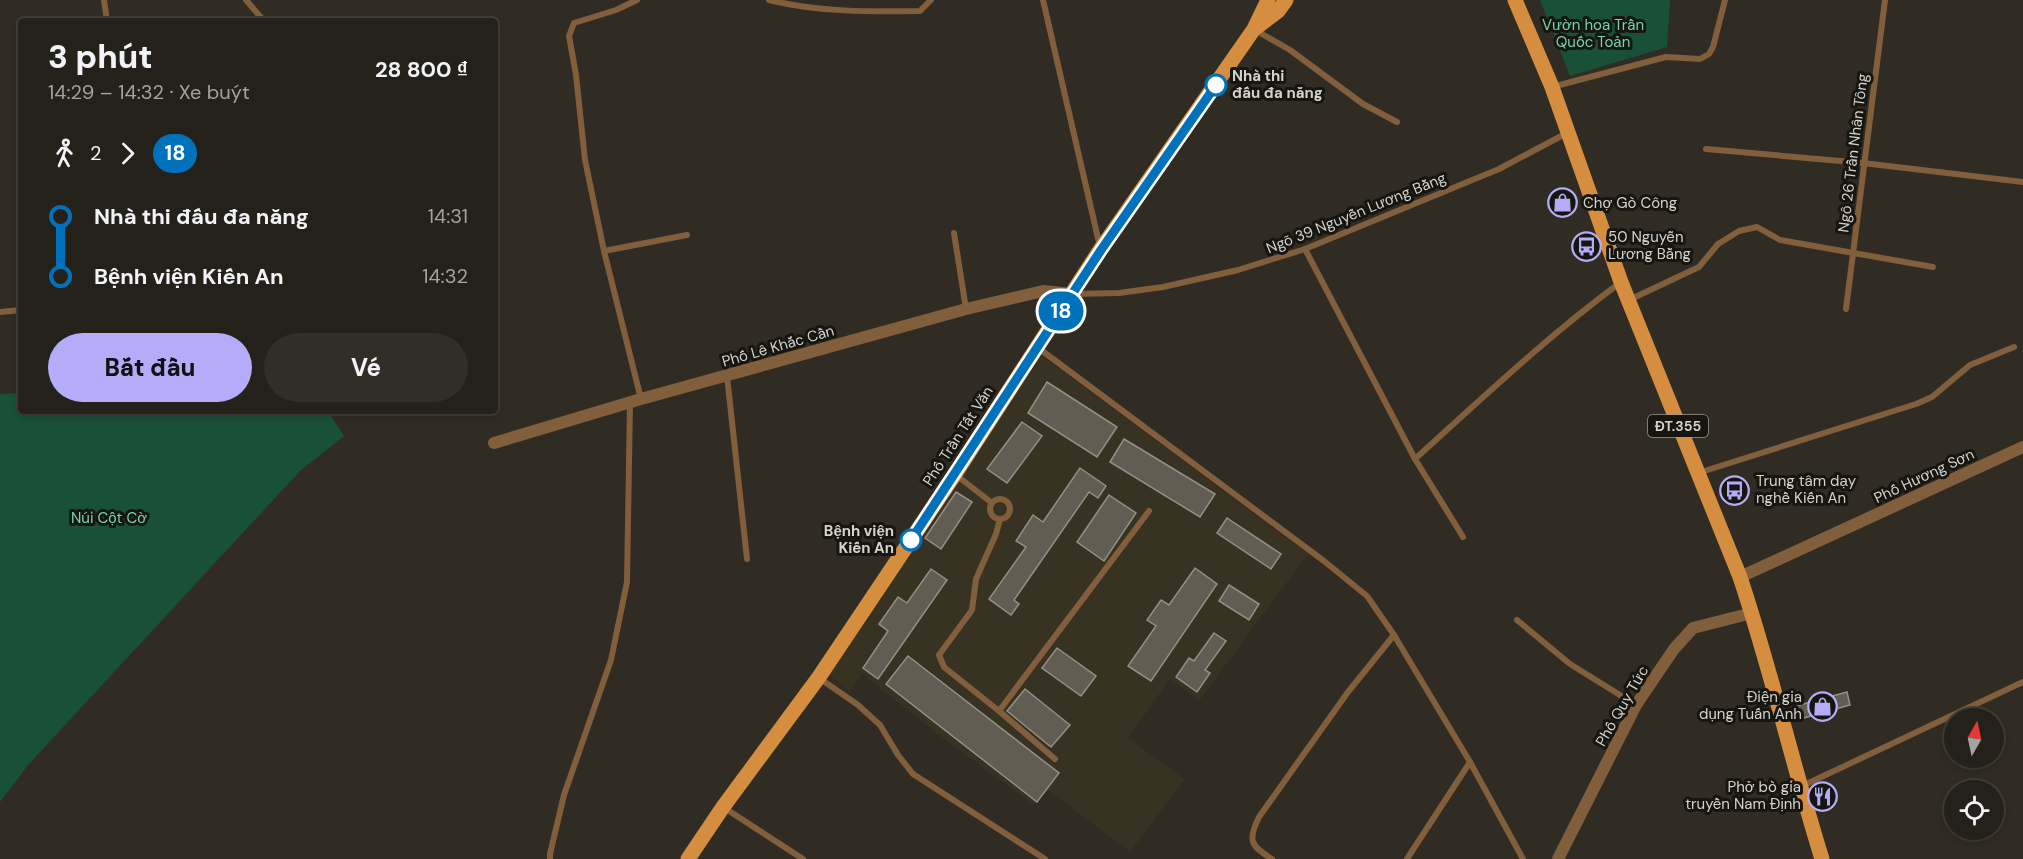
<!DOCTYPE html>
<html lang="vi">
<meta charset="utf-8">
<style>
:root{--surface:#24211a;--page:#302e27;--text:#f1f3f6;--muted:#a3a3a2;--line:#413e39;--accent:#b4acf9}
body{margin:0;font-family:"DM Sans",sans-serif;background:var(--page);color:var(--text);height:100vh;display:flex;flex-direction:column;font-size:22px;white-space:nowrap}
*{box-sizing:border-box;margin:0}
p{font-size:20px;color:var(--muted)}
.icon{flex:none;width:33px;height:33px;fill:none;stroke:currentColor;stroke-width:2;stroke-linecap:round;stroke-linejoin:round}
.map{position:relative;flex:1;overflow:hidden}
.drawer{position:absolute;left:18px;top:18px;width:480px;height:396px;display:flex;flex-direction:column;background:var(--surface);border-radius:6px;box-shadow:0 3px 9px #0003,0 0 0 2px var(--line)}
.drawer>*{flex:none}
.badge{padding:0 12px;border-radius:20px;font-size:21px;line-height:39px}
.needle{width:39px;rotate:9deg}
.tools{position:absolute;left:1944px;top:708px;display:grid;gap:12px}
.tools a{display:grid;place-items:center;width:60px;height:60px;border-radius:50%;background:var(--surface);box-shadow:0 3px 9px #0003,0 0 0 2px var(--line);font-size:30px}
.map>.badge{position:absolute;translate:-50% -50%;box-shadow:0 0 0 3px #fff}
.legs{display:flex;align-items:center;gap:9px;height:66px;padding:0 30px;font-size:20px}
.legs p{margin-inline-start:auto}
.summary{display:flex;align-items:center;justify-content:space-between;height:102px;padding:0 30px}
h1{font-size:33px;font-weight:800;line-height:45px}
.primary-button{display:flex;gap:12px;margin-top:auto;padding:12px 30px}
.primary-button a{flex:1;height:69px;border-radius:36px;background:var(--accent);color:#111;font-size:24px;font-weight:800;line-height:69px;text-align:center}
.primary-button a+a{background:var(--page);color:var(--text)}
ul{padding:0 30px;list-style:none}
li{display:flex;align-items:center;gap:21px;height:60px;font-size:22px}
li i{display:grid;place-items:center;width:9px;height:100%;margin:0 8px;background:currentColor}
li i::after{content:'';width:15px;height:15px;margin:-8px;border:4px solid;border-radius:50%;background:var(--surface)}
li p{margin-inline-start:auto}
li:first-child i{background:linear-gradient(#0000 50%,currentColor 0)}
li:last-child i{background:linear-gradient(currentColor 50%,#0000 0)}
.map>svg:first-child{display:block}
</style>
<div class="map">
<svg width="2023" height="859" viewBox="0 0 2023 859">
<rect width="100%" height="100%" fill="#302c23"/>
<path fill="#373222" d="M1041 355 1308 554 1199 701 1170 679 1128 738 1185 779 1130 852 1048 790 1034 805 944 739 862 674 850 691 827 674Z"/>
<g fill="#195038">
<path d="M1540 0H1670L1667 47 1570 76Z"/>
<path d="M21 393V411H328L344 436 300 471 29 764 0 802V394Z"/>
</g>
<g fill="#615d52" stroke="#949085" stroke-width="1.5">
<path d="M1047 382 1117 427 1097 457 1028 413Z"/>
<path d="M1022 422 1042 436 1007 483 987 469Z"/>
<path d="M1124 439 1215 494 1200 517 1110 462Z"/>
<path d="M1080 468 1106 486 1098 498 1089 492 1014 600 1019 604 1011 615 989 599 1026 547 1016 541 1033 515 1043 522Z"/>
<path d="M956 492 972 502 941 549 925 538Z"/>
<path d="M1109 495 1136 513 1104 561 1077 542Z"/>
<path d="M1227 518 1281 554 1271 569 1217 533Z"/>
<path d="M1195 568 1217 584 1151 681 1128 666 1156 626 1147 620 1161 600 1169 605Z"/>
<path d="M931 569 947 580 878 679 863 668 888 631 879 624 898 597 907 603Z"/>
<path d="M1229 585 1259 604 1249 620 1219 601Z"/>
<path d="M1214 633 1226 641 1205 670 1210 673 1197 692 1176 677 1189 658 1194 661Z"/>
<path d="M1057 648 1096 676 1081 696 1042 668Z"/>
<path d="M908 656 1059 773 1037 802 886 684Z"/>
<path d="M1025 689 1070 725 1051 747 1007 711Z"/>
<path d="M1847 692 1850 705 1800 719 1796 706Z"/>
</g>
<g fill="none" stroke-linecap="round" stroke-linejoin="round">
<g stroke="#815e3c" stroke-width="6">
<path d="M104 0 107 21"/>
<path d="M246 0 264 21"/>
<path d="M637 0 616 10 574 23 569 36 576 75 585 160 604 251 641 399"/>
<path d="M769 0C818 12 870 12 920 11L931 0"/>
<path d="M1043 0 1100 247"/>
<path d="M1255 30 1290 50 1363 104 1397 122"/>
<path d="M1552 87 1666 57 1700 59 1709 54 1713 47 1725 0"/>
<path d="M1706 149 1863 163 2023 182"/>
<path d="M954 233 966 309"/>
<path d="M1305 249 1415 459 1463 537"/>
<path d="M604 251 687 235"/>
<path d="M1074 294 1119 293 1163 287 1238 270 1305 249 1499 169 1567 133"/>
<path d="M1629 300 1699 267 1718 244 1739 231 1757 227 1780 240 1933 267"/>
<path d="M1846 309 1885 0"/>
<path d="M0 312 21 310"/>
<path d="M1037 347 1324 561 1367 596 1394 635 1470 762 1523 859"/>
<path d="M727 376 747 559"/>
<path d="M1415 459C1482 398 1548 336 1621 282"/>
<path d="M1698 473 1916 404 1932 397 1970 365 2014 347"/>
<path d="M956 475 992 503"/>
<circle cx="1000" cy="509" r="10"/>
<path d="M1000 519 996 534 976 579 972 610 939 655 944 667 999 711 1149 511"/>
<path d="M1517 620 1570 664 1636 705"/>
<path d="M819 678 858 705 880 725 898 755 913 774 1045 859"/>
<path d="M999 711 1055 759"/>
<path d="M1800 787 2023 682"/>
<path d="M723 807 803 859"/>
<path d="M550 859V854L564 795 611 660 627 582 630 403"/>
<path d="M1272 859C1251 846 1247 841 1259 817L1348 692 1394 635"/>
<path d="M1407 859 1470 762"/>
</g>
<g stroke="#815e3c" stroke-width="12">
<path d="M494 443 641 399 966 309 1043 291 1072 294"/>
<path d="M1558 859 1636 705 1674 649 1693 628 1752 613"/>
</g>
<path stroke="#815e3c" stroke-width="12" d="M1740 577 2023 447"/>
<g stroke="#d58d40" stroke-width="15">
<path d="M1515 0 1552 87 1621 282 1740 577C1771 670 1793 766 1822 859"/>
<path d="M1257 27 1278 11 1286 0"/>
<path d="M688 859 723 807 819 677 955 474 1100 250 1254 29 1268 0"/>
</g>
</g>
<g fill="none" stroke-linecap="round" stroke-linejoin="round">
<defs>
<path id="line-1" d="M911 540 1101 250 1216 85"/>
</defs>
<use href="#line-1" stroke="#fff" stroke-width="14"/>
<use href="#line-1" stroke="#0072bc" stroke-width="9"/>
</g>
<defs>
<symbol id="shop-ring" viewBox="-11 -11 22 22"><circle r="9.5" fill="#161510" stroke="#b4acf9" stroke-width="1.5"/><path d="M-5-2.5h2.3a2.7 3.5 0 0 1 5.4 0H5L5.5 6h-11ZM-1.5-2.5h3a1.5 2.3 0 0 0-3 0Z" fill="#b4acf9"/></symbol>
<symbol id="bus-ring" viewBox="-11 -11 22 22"><circle r="9.5" fill="#161510" stroke="#b4acf9" stroke-width="1.5"/><path d="M-5-6H5V4H4V6H2V4H-2V6H-4V4H-5ZM-3.5-4V0h7V-4ZM-3.5 1.2v1.5H-2V1.2ZM2 1.2v1.5H3.5V1.2Z" fill="#b4acf9"/></symbol>
<symbol id="restaurant-ring" viewBox="-11 -11 22 22"><circle r="9.5" fill="#161510" stroke="#b4acf9" stroke-width="1.5"/><path d="M-5-6h1v4h1v-4h1v4h1v-4h1v5L-1.5 .5V6h-2V.5L-5-1ZM5-6V6H3V1.5H1.5Q1.5-4 5-6Z" fill="#b4acf9"/></symbol>
</defs>
<g fill-rule="evenodd">
<use href="#shop-ring" x="1546" y="186" width="33" height="33"/>
<use href="#bus-ring" x="1570" y="230" width="33" height="33"/>
<use href="#bus-ring" x="1718" y="474" width="33" height="33"/>
<use href="#shop-ring" x="1806" y="690" width="33" height="33"/>
<use href="#restaurant-ring" x="1806" y="780" width="33" height="33"/>
</g>
<g fill="#fff" stroke="#0072bc" stroke-width="3">
<circle cx="1216" cy="85" r="10"/>
<circle cx="911" cy="540" r="10"/>
</g>
<g text-anchor="middle" stroke-width="6" stroke-linejoin="round" paint-order="stroke">
<rect fill="#161510" stroke="#9b9994" stroke-width="1.5" x="1648" y="415" width="60" height="22" rx="4.5"/>
<g font-size="14" font-weight="bold" fill="#d4d2cc">
<text x="1678" y="431">ĐT.355</text>
</g>
<g font-size="15" fill="#73d7a7" stroke="#161510">
<text x="1593" y="30">Vườn hoa Trần<tspan x="1593" dy="17">Quốc Toản</tspan></text>
<text x="109" y="523">Núi Cột Cờ</text>
</g>
<g font-size="15" font-weight="bold" fill="#d4d2cc" stroke="#161510" text-anchor="start">
<text x="1232" y="81">Nhà thi<tspan x="1232" dy="17">đấu đa năng</tspan></text>
<text x="894" y="536" text-anchor="end">Bệnh viện<tspan x="894" dy="17">Kiến An</tspan></text>
</g>
<g font-size="15" fill="#d4d2cc" stroke="#161510">
<text transform="translate(1853 153) rotate(-83)" y="5">Ngô 26 Trần Nhân Tông</text>
<text transform="translate(1356 213) rotate(-22)" y="5">Ngõ 39 Nguyễn Lương Bằng</text>
<text transform="translate(778 346) rotate(-16)" y="5">Phố Lê Khắc Cần</text>
<text transform="translate(958 436) rotate(-57)" y="5">Phố Trần Tất Văn</text>
<text transform="translate(1924 476) rotate(-25)" y="5">Phố Hương Sơn</text>
<text transform="translate(1622 706) rotate(-60)" y="5">Phố Quy Tức</text>
</g>
<g font-size="15" fill="#d4d2cc" stroke="#161510" text-anchor="start">
<text x="1583" y="208">Chợ Gò Công</text>
<text x="1608" y="242">50 Nguyễn<tspan x="1608" dy="17">Lương Bằng</tspan></text>
<text x="1756" y="486">Trung tâm dạy<tspan x="1756" dy="17">nghề Kiến An</tspan></text>
<text x="1802" y="702" text-anchor="end">Điện gia<tspan x="1802" dy="17">dụng Tuấn Anh</tspan></text>
<text x="1801" y="792" text-anchor="end">Phở bò gia<tspan x="1801" dy="17">truyền Nam Định</tspan></text>
</g>
</g>
</svg>
<div class="tools">
<a><svg class="needle" viewBox="-14 -14 28 28"><path d="M0-13l5 13h-10z" fill="#e53935"/><path d="M0 13l5-13h-10z" fill="#a3a3a2"/></svg></a>
<a><svg class="icon" aria-label="locate" viewBox="0 0 24 24"><circle cx="12" cy="12" r="6"/><path d="M12 2v4M12 18v4M2 12h4M18 12h4"/></svg></a>
</div>
<b class="badge" style="left:1061px;top:311px;background:#0072bc;color:#fff">18</b>
<section class="drawer">
<div class="summary"><div><h1>3 phút</h1><p>14:29 – 14:32 · Xe buýt</p></div><b>28 800 ₫</b></div>
<div class="legs"><svg class="icon" aria-label="walk" viewBox="0 0 24 24"><circle cx="13" cy="4" r="2"/><path d="M13 8l-2 6 4 7M11 14l-3 7M7 12l3-4h3l4 4"/></svg>2<svg class="icon" aria-label="forward" viewBox="0 0 24 24"><path d="M9 5l7 7-7 7"/></svg><b class="badge" style="background:#0072bc;color:#fff">18</b></div>
<ul>
<li><i style="color:#0072bc"></i><b>Nhà thi đấu đa năng</b><p>14:31</p></li>
<li><i style="color:#0072bc"></i><b>Bệnh viện Kiến An</b><p>14:32</p></li>
</ul>
<div class="primary-button"><a>Bắt đầu</a><a>Vé</a></div>
</section>
</div>
